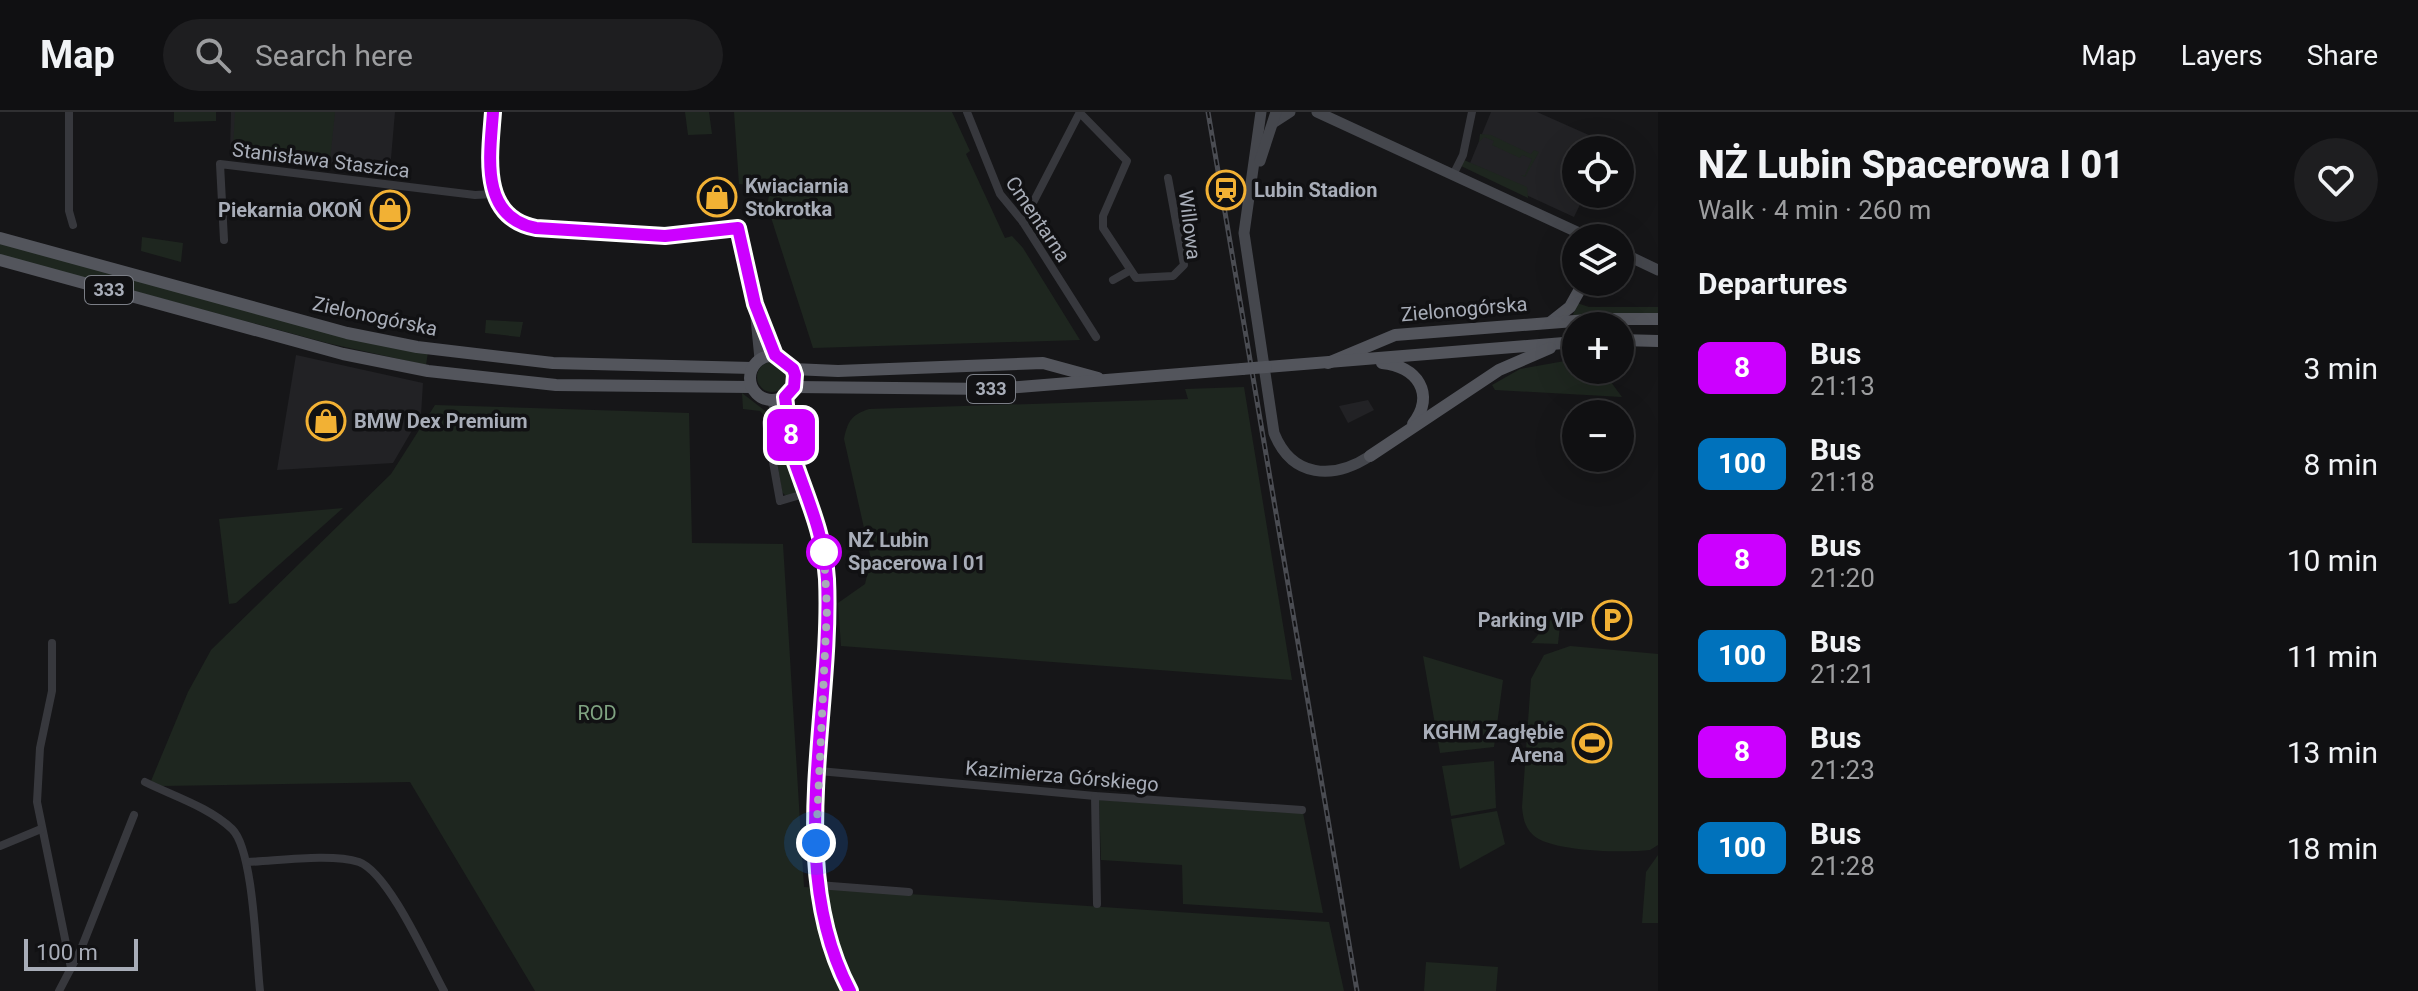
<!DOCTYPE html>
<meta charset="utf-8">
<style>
:root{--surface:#101012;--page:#1e1e20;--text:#f1f3f6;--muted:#9c9d9f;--line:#303032}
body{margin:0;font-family:Roboto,sans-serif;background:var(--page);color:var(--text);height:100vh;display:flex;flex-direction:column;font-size:30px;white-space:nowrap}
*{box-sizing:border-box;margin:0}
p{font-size:26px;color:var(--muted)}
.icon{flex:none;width:44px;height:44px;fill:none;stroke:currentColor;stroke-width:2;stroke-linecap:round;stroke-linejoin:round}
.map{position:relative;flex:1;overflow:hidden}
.drawer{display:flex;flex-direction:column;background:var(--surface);width:760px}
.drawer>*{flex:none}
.badge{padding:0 16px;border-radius:12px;font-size:28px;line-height:52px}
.controls{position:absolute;left:1562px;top:24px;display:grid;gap:16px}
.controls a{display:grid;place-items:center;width:72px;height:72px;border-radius:50%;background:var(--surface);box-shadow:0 8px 32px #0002,0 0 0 2px var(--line);font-size:40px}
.scale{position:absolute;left:24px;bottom:20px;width:114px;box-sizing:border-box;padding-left:8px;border:4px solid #a8adb8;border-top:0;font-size:22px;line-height:28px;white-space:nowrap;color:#a8adb8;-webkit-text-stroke:6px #111113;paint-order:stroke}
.you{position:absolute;width:40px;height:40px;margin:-20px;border:6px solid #fff;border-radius:50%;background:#1a73e8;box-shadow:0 0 0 12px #1a73e833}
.map>.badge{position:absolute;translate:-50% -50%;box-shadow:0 0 0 4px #fff}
h2{padding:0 40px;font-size:30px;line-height:72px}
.round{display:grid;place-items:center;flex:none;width:84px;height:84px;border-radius:42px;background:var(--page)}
.head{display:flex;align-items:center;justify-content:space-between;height:136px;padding:0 40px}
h1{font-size:38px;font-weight:800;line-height:60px}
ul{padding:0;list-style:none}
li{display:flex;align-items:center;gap:24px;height:96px;padding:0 40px}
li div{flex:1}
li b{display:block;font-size:30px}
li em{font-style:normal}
li .badge{min-width:88px;font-weight:700;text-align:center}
header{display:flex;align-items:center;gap:48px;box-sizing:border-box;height:112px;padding:0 40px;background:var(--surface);border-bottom:2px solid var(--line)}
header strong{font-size:38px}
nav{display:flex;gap:44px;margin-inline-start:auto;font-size:28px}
.search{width:560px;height:72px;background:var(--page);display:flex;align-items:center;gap:20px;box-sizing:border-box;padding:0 28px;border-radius:44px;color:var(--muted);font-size:30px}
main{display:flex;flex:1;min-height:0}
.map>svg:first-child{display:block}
</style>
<header>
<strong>Map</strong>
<div class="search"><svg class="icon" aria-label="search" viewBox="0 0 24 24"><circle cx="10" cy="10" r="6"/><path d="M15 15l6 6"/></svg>Search here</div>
<nav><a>Map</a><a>Layers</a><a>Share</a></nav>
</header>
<main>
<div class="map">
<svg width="1658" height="879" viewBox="0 0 1658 879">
<rect width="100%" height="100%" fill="#161618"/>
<g fill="#222225">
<path d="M231 0H395L390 58 230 41Z"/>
<path d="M1491 0H1537L1609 32 1606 38H1576V82H1585L1574 105 1468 56Z"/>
<path d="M296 243 423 271 421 303 393 351 277 358Z"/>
<path d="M1368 288 1374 298 1348 311 1339 294Z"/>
</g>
<g fill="#1e261f">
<path d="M174 0H216V9L174 10Z"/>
<path d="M235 0H335L330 48 233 38Z"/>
<path d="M685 0H709L712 22 688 23Z"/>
<path d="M734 0H952L970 39 966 42 1005 126 1012 124 1023 136 1080 228 813 236 767 93 771 75 739 72Z"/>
<path d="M1480 22 1491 23 1531 42 1534 38 1539 40 1525 65 1521 63H1525L1532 47 1522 43 1520 46 1492 33 1494 29 1484 25 1479 30Z"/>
<path d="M1464 48 1527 75 1528 86 1461 54Z"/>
<path d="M142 125 183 131 181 150 141 139Z"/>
<path d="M0 128 428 240 426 253 327 231 0 143Z"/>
<path d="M1577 191 1589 195H1658V201L1573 203Z"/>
<path d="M486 208 523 210 520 225 485 221Z"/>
<path d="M1576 247V258H1602L1622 285 1495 278 1492 273 1520 257Z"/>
<circle cx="772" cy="265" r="15"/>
<path d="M1244 275 1292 568 841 534 838 491 865 472 871 447 844 327C848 308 852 303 869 297L1188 287 1185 277Z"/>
<path d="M742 281 768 301 798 371 795 382 786 384 782 380 771 311 760 299 743 297Z"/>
<path d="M435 293 689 301 692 431 783 432 804 775 1329 810 1344 879H535L410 670 162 674 151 669 188 580 211 538 391 362Z"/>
<path d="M343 396 236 491 229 492 219 407Z"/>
<path d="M1562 495 1558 532 1531 531Z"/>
<path d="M1570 534 1658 542V733L1650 738C1625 741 1551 740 1533 723 1525 716 1523 706 1522 695L1531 567 1544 543Z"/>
<path d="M1423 544 1503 568 1494 635 1440 641Z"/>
<path d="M1494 649 1496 696 1451 704 1442 654Z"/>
<path d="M1099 688 1303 701 1323 801 1183 792 1182 753 1101 748Z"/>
<path d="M1497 699 1505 732 1460 757 1451 707Z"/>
<path d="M1658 743V811H1642L1646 760Z"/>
<path d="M1426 850 1498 855 1496 879H1424Z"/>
</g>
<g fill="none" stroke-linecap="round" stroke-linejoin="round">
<g stroke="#37383d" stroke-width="8">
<path d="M69 0V99L73 113"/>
<path d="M493 0C490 43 479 105 536 116L665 124 738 116"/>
<path d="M967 0 1000 82 1023 110 1096 225"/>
<path d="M1080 1 1127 49 1103 104V116L1136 166 1173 164 1184 153 1168 66"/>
<path d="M1453 63 1463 43 1472 0"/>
<path d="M1023 110 1080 0"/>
<path d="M224 128 220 52 475 83 494 82"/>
<path d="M1113 168 1129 159"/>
<path d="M785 285 791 336"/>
<path d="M771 289C790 349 823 402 827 467 833 601 784 755 850 879"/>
<path d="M766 311 780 389 807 381"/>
<path d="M52 531V579L40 636 37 690 71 856"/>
<path d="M819 659 1095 684 1302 698"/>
<path d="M145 670C173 684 209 695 232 717 254 738 256 845 260 879"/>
<path d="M1095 684 1097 792"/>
<path d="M0 734 41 717"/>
<path d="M247 750C277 749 331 741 359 750 389 761 428 850 444 879"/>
<path d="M818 773 909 780"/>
<path d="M59 879 81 837 134 703"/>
</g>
<g stroke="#45474d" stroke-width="11">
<path d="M1261 0 1244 121 1274 321C1292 366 1333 368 1370 344"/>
<path d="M1317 0 1590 126"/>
<path d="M1273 11 1290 0"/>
<path d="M1260 49 1276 0"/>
<path d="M738 116 755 192 775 243"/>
<path d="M1620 140 1658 158"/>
<path d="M755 196 760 247"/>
</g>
<g stroke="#53555c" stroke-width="12">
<path d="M0 126 347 221 417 235 553 251 752 256"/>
<path d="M0 148 343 242 428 259 556 273 751 275"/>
<path d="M1551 210 1570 195 1584 170"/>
<path d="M1620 228 1658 229"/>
<circle cx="772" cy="266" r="22"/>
<path d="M1328 251 1395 223 1600 207H1658"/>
<path d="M1382 251C1417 254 1436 282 1413 312"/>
<path d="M1266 255 1576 230"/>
<path d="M793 257 838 259 1043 251 1098 266"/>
<path d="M794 275 994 277 1242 257"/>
<path d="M1370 344 1499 258 1550 236"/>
</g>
<defs>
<path id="rail" d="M1208 0 1357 879"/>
</defs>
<use href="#rail" stroke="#4a4c52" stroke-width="5"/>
<use href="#rail" stroke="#111113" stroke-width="2" stroke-dasharray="6" stroke-linecap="butt"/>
<path stroke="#53555c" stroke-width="12" d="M1242 257 1266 255"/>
</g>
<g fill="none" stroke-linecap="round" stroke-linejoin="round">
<defs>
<path id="line" d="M493 0C490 43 479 105 536 116L665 124 738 116 755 192 775 243 793 257 795 263 794 275 785 285C788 304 787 327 793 345 807 386 824 422 827 467 833 601 784 755 850 879"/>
</defs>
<use href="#line" stroke="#fff" stroke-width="18"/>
<use href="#line" stroke="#c0f" stroke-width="12"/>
<path stroke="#a8adb8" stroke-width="8" stroke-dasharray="0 14.4" d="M816 731 827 497 824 440"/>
</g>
<defs>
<symbol id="station-ring" viewBox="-11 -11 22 22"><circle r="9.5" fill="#111113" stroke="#f2b134" stroke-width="1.5"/><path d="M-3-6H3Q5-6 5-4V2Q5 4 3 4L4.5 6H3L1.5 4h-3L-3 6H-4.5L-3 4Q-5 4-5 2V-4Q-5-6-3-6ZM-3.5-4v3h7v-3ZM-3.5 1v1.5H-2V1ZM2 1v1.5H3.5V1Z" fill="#f2b134"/></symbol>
<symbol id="shop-ring" viewBox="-11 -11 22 22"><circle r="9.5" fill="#111113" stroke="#f2b134" stroke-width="1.5"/><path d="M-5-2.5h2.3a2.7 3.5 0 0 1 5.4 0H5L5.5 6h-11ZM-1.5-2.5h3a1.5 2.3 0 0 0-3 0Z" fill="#f2b134"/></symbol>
<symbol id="parking-ring" viewBox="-11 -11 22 22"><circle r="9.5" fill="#111113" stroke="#f2b134" stroke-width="1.5"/><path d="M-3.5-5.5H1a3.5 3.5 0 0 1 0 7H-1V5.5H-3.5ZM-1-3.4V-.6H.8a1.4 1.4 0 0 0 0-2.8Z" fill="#f2b134"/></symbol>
<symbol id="stadium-ring" viewBox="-11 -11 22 22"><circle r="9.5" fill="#111113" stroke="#f2b134" stroke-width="1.5"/><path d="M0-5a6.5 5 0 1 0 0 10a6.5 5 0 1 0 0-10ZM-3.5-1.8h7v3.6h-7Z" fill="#f2b134"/></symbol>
</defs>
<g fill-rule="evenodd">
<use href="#station-ring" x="1204" y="56" width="44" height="44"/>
<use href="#shop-ring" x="695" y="63" width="44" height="44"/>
<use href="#shop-ring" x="368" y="76" width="44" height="44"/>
<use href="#shop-ring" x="304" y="287" width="44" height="44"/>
<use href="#parking-ring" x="1590" y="486" width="44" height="44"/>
<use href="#stadium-ring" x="1570" y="609" width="44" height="44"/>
</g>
<circle fill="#fff" stroke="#c0f" stroke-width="4" cx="824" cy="440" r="16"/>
<g text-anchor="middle" stroke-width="7" stroke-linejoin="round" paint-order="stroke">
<g fill="#111113" stroke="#7b7e86" stroke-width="2">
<rect x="85" y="164" width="48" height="28" rx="6"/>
<rect x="967" y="263" width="48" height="28" rx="6"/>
</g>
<g font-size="18" font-weight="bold" fill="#a8adb8">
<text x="109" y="184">333</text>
<text x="991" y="283">333</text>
</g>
<g font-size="20" fill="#a8adb8" stroke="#111113">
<text transform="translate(321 48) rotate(7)" y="7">Stanisława Staszica</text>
<text transform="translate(1038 107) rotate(56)" y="7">Cmentarna</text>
<text transform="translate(1190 113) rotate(83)" y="7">Willowa</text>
<text transform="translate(1464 197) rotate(-5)" y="7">Zielonogórska</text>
<text transform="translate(375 204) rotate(12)" y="7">Zielonogórska</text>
<text transform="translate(1062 664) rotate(5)" y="7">Kazimierza Górskiego</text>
</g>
<g font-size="20" font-weight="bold" fill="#a8adb8" stroke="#111113" text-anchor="start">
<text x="745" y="81">Kwiaciarnia<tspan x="745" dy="23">Stokrotka</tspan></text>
<text x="1254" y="85">Lubin Stadion</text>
<text x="362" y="105" text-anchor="end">Piekarnia OKOŃ</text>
<text x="354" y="316">BMW Dex Premium</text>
<text x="1584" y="515" text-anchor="end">Parking VIP</text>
<text x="1564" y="627" text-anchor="end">KGHM Zagłębie<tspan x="1564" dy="23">Arena</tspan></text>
</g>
<g font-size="20" font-weight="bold" fill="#a8adb8" stroke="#111113" text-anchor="start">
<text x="848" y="435">NŻ Lubin<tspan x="848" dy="23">Spacerowa I 01</tspan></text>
</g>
<g font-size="20" fill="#7fa381" stroke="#111113">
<text x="597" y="608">ROD</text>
</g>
</g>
</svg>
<div class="controls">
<a><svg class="icon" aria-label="locate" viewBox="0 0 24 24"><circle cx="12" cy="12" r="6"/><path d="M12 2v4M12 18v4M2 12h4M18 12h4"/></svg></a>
<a><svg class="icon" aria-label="layers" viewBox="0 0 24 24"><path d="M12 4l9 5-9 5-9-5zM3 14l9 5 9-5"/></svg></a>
<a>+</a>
<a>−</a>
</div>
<div class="scale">100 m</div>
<div class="you" style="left:816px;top:731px"></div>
<b class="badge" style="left:791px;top:323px;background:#c0f;color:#fff">8</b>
</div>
<section class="drawer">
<div class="head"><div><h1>NŻ Lubin Spacerowa I 01</h1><p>Walk · 4 min · 260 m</p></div><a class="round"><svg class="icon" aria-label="heart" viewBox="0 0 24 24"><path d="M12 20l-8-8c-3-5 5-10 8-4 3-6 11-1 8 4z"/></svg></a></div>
<h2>Departures</h2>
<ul>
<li><span class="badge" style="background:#c0f;color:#fff">8</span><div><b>Bus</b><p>21:13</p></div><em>3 min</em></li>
<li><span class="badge" style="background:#0072bc;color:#fff">100</span><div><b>Bus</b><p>21:18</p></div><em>8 min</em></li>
<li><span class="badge" style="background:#c0f;color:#fff">8</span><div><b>Bus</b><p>21:20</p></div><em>10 min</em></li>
<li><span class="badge" style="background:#0072bc;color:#fff">100</span><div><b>Bus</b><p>21:21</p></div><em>11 min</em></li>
<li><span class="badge" style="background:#c0f;color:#fff">8</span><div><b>Bus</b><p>21:23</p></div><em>13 min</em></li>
<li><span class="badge" style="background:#0072bc;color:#fff">100</span><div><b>Bus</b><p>21:28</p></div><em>18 min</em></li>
</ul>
</section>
</main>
